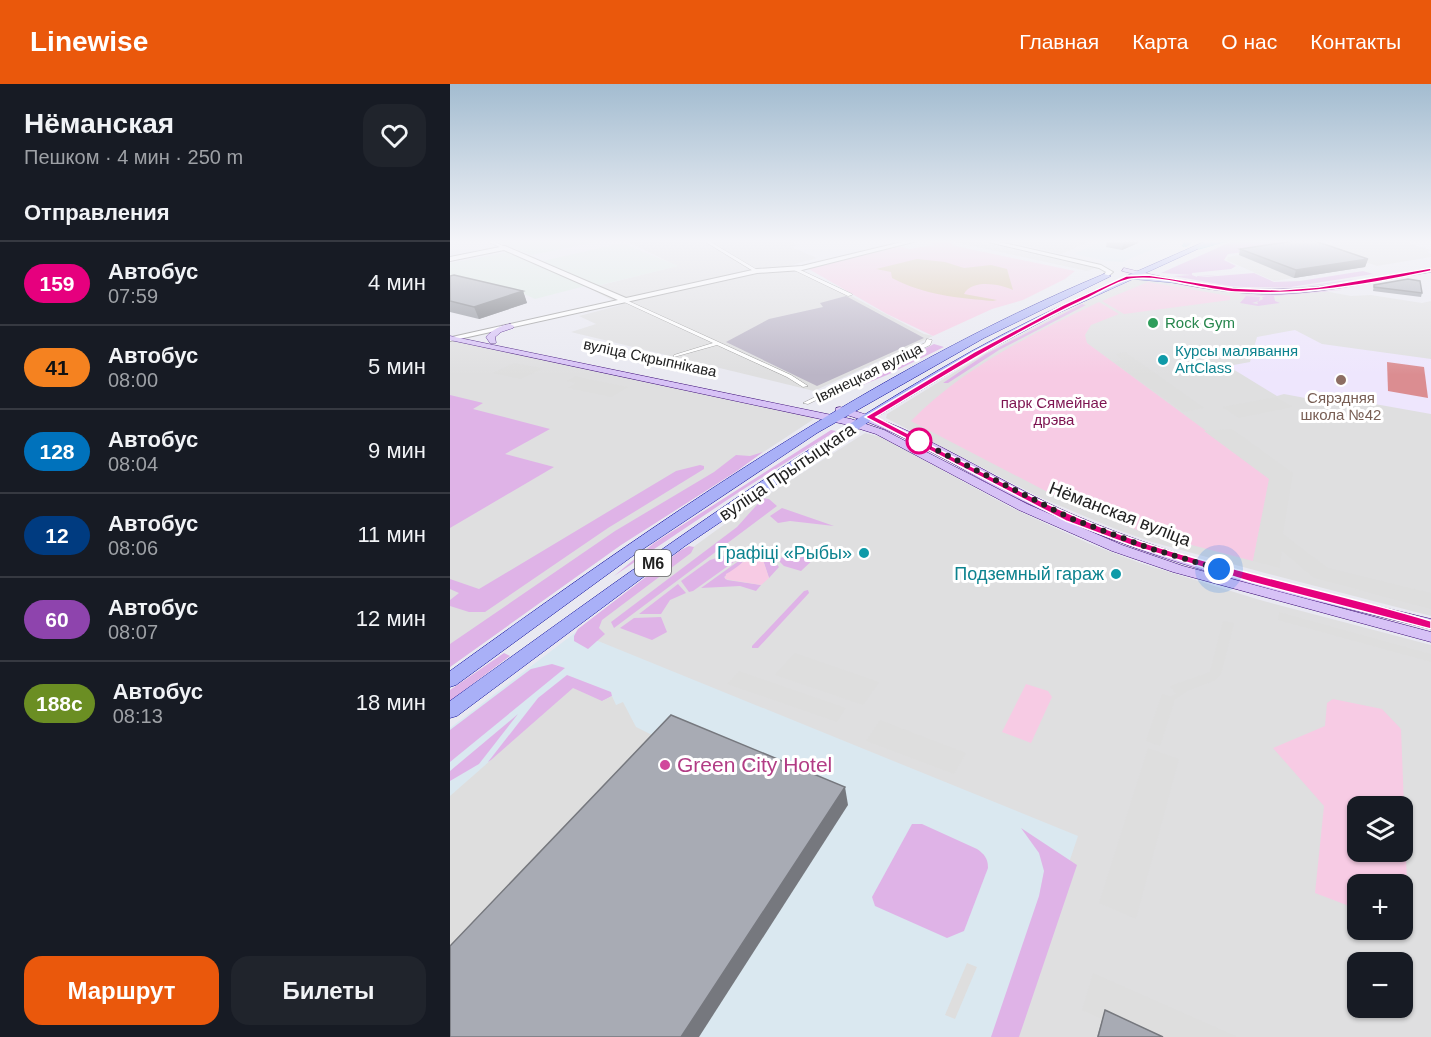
<!DOCTYPE html>
<html lang="ru">
<meta charset="utf-8">
<style>
:root{--surface:#171b24;--page:#20242c;--text:#f1f3f6;--muted:#9ea1a6;--line:#363941;--accent:#ea580c}
body{margin:0;font-family:Helvetica,sans-serif;background:var(--page);color:var(--text);height:100vh;display:flex;flex-direction:column;font-size:22px;white-space:nowrap}
*{box-sizing:border-box;margin:0}
p{font-size:20px;color:var(--muted)}
.icon{flex:none;width:33px;height:33px;fill:none;stroke:currentColor;stroke-width:2;stroke-linecap:round;stroke-linejoin:round}
.map{position:relative;flex:1;overflow:hidden}
.panel{display:flex;flex-direction:column;background:var(--surface);width:450px}
.panel>*{flex:none}
.badge{padding:0 12px;border-radius:20px;font-size:21px;line-height:39px}
.tools{position:absolute;left:897px;top:712px;display:grid;gap:12px}
.tools a{display:grid;place-items:center;width:66px;height:66px;border-radius:12px;background:var(--surface);box-shadow:0 2px 4px #0004;font-size:30px}
.you{position:absolute;width:30px;height:30px;margin:-15px;border:4px solid #fff;border-radius:50%;background:#1a73e8;box-shadow:0 0 0 9px #1a73e833}
.map>.badge{position:absolute;translate:-50% -50%;box-shadow:0 0 0 3px #fff}
h2{padding:0 24px;font-size:22px;line-height:54px}
.round{display:grid;place-items:center;flex:none;width:63px;height:63px;border-radius:18px;background:var(--page)}
.overview{display:flex;align-items:center;justify-content:space-between;height:102px;padding:0 24px}
h1{font-size:28px;font-weight:600;line-height:45px}
.action{display:flex;gap:12px;margin-top:auto;padding:12px 24px}
.action a{flex:1;height:69px;border-radius:18px;background:var(--accent);color:#fff;font-size:24px;font-weight:600;line-height:69px;text-align:center}
.action a+a{background:var(--page);color:var(--text)}
ul{padding:0;list-style:none}
li{display:flex;align-items:center;gap:18px;height:84px;padding:0 24px;border-top:2px solid var(--line)}
li div{flex:1}
li b{display:block;font-size:22px}
li em{font-style:normal}
li .badge{min-width:66px;font-weight:700;text-align:center}
header{display:flex;align-items:center;gap:36px;box-sizing:border-box;height:84px;padding:0 30px;background:var(--accent);color:#fff}
header strong{font-size:28px}
nav{display:flex;gap:33px;margin-inline-start:auto;font-size:21px}
main{display:flex;flex:1;min-height:0}
.map>svg:first-child{display:block}
</style>
<header>
<strong>Linewise</strong>
<nav><a>Главная</a><a>Карта</a><a>О нас</a><a>Контакты</a></nav>
</header>
<main>
<section class="panel">
<div class="overview"><div><h1>Нёманская</h1><p>Пешком · 4 мин · 250 m</p></div><a class="round"><svg class="icon" aria-label="heart" viewBox="0 0 24 24"><path d="M12 20l-8-8c-3-5 5-10 8-4 3-6 11-1 8 4z"/></svg></a></div>
<h2>Отправления</h2>
<ul>
<li><span class="badge" style="background:#e6007e;color:#fff">159</span><div><b>Автобус</b><p>07:59</p></div><em>4 мин</em></li>
<li><span class="badge" style="background:#f58220;color:#111">41</span><div><b>Автобус</b><p>08:00</p></div><em>5 мин</em></li>
<li><span class="badge" style="background:#0072bc;color:#fff">128</span><div><b>Автобус</b><p>08:04</p></div><em>9 мин</em></li>
<li><span class="badge" style="background:#003b80;color:#fff">12</span><div><b>Автобус</b><p>08:06</p></div><em>11 мин</em></li>
<li><span class="badge" style="background:#8e44ad;color:#fff">60</span><div><b>Автобус</b><p>08:07</p></div><em>12 мин</em></li>
<li><span class="badge" style="background:#6b8e23;color:#fff">188с</span><div><b>Автобус</b><p>08:13</p></div><em>18 мин</em></li>
</ul>
<div class="action"><a>Маршрут</a><a>Билеты</a></div>
</section>
<div class="map">
<svg width="981" height="953" viewBox="0 0 981 953">
<rect width="100%" height="100%" fill="#e9e9f1"/>
<g fill="#dfdfe0" fill-rule="evenodd">
<path d="M176 157H340L349 161 341 163 367 174 342 181 474 250 483 252 364 307 121 248 146 240 129 232 171 221 139 204 227 182Z"/>
<path d="M500 157H526L645 184 637 187Z"/>
<path d="M555 157H639L612 170Z"/>
<path d="M685 195H703L750 205 789 209 874 207 901 212 921 211 972 219 981 217V532L815 489 702 458 663 444 589 413 436 334 437 330 539 267 617 226Z"/>
<path d="M0 256 367 333 171 461 0 583Z"/>
<path d="M415 349 431 353 562 424 640 460 690 479 810 516 981 561V953H560L126 548 297 424ZM908 723H952V768H908ZM908 801H952V846H908ZM908 879H952V924H908Z"/>
</g>
<g fill="#dae8f0">
<path d="M652 157H723L672 178 657 177 624 170Z"/>
<path d="M126 548 628 752 560 953H0V644Z"/>
</g>
<g fill="#dceae3">
<path d="M45 157H151L82 171Z"/>
<path d="M172 159 228 182 146 202 93 177Z"/>
<path d="M58 168 135 202 85 215 62 204 52 206 0 193V179Z"/>
</g>
<path fill="#eee6fd" d="M845 246 872 260 981 275V330L908 317 887 320 834 310 827 312 778 282 800 278 807 253Z"/>
<path fill="#bbb5c6" d="M396 212 474 254 367 302 276 258 319 235 373 223 370 219Z"/>
<g fill="#dfb3e7">
<path d="M851 157 827 164 778 170 774 176 786 182 781 185 742 189V191L747 193V192L768 191 748 193H755L804 189 824 198 850 197 913 187 923 190 841 203H789L841 204 905 195C841 209 780 205 716 193L786 203 723 192 742 191 711 189 781 158Z"/>
<path d="M893 206 824 212 825 217 830 219 808 222 790 219 796 212 810 213 809 217 802 219 808 220 807 218 813 215 812 213 816 212 788 211Z"/>
<path d="M632 220 636 221 549 266 498 299H493L536 270Z"/>
<path d="M484 260 494 263 437 291 381 314 377 313Z"/>
<path d="M0 311 33 319 23 325 100 345 55 370 104 383 0 444Z"/>
<path d="M381 346 386 347 289 408 164 492 204 459Z"/>
<path d="M313 368 287 387 171 461 0 583V560L165 447 264 388 286 371 300 372Z"/>
<path d="M250 381 254 382V385L158 444 35 528H19L0 522V516L9 509 0 505V495L29 505 226 387Z"/>
<path d="M313 414 319 415 327 422 164 544 161 538 287 443Z"/>
<path d="M332 424 384 442 340 437 328 439 320 432Z"/>
<path d="M311 461 329 483 319 494 312 473 295 475 288 484 274 493 277 496 311 501 306 507 290 502 251 504Z"/>
<path d="M239 462 244 463 241 469 152 536 149 544 155 550 138 565 124 557V552L128 545 231 466Z"/>
<path d="M306 462 243 507 239 508 231 497 260 476Z"/>
<path d="M358 467 369 470 351 487 334 482 327 475 334 473 337 476H347Z"/>
<path d="M228 500 236 509 220 516 211 530H189Z"/>
<path d="M358 506 359 509 308 564H302V562L354 507Z"/>
<path d="M211 533 217 548 202 556 170 544 184 534Z"/>
<path d="M54 569 60 572 0 617V606Z"/>
<path d="M102 580 115 584 0 678V646L81 585Z"/>
<path d="M117 591 161 608 162 612 38 678 88 614Z"/>
<path d="M68 630 29 680 0 697V687Z"/>
<path d="M462 740H472L527 765C534 770 538 774 538 784L514 847 497 854 425 822 422 813Z"/>
<path d="M571 744 627 781 569 953H541L589 812 594 787 589 769Z"/>
</g>
<g fill="#f7cbe4" fill-rule="evenodd">
<path d="M474 157H498L505 162 625 187 615 195 573 216 542 225 483 252 437 230 357 184 449 162 459 165 485 161Z"/>
<path d="M698 198 780 212V216L674 230 652 217Z"/>
<path d="M649 218 669 230 641 241 635 251 637 259 820 394 803 477 692 448 611 415 461 337C514 283 582 250 649 218Z"/>
<path d="M306 472 312 473 319 494 311 501 275 495 276 490C287 485 294 474 306 472Z"/>
<path d="M576 600 598 607 602 613 581 659 552 648Z"/>
<path d="M883 615 932 625 951 645 957 799 953 803 952 801H908L907 825 865 809 874 722 823 664 875 642 877 619ZM908 723H952V768H908Z"/>
</g>
<path fill="#db8d91" d="M937 278 974 283 978 314 938 307Z"/>
<g fill="#dedede">
<path d="M898 157H952L981 166 977 168 981 170V173L927 182 867 161Z"/>
<path d="M789 171 825 185 844 194 824 197 776 176 778 173Z"/>
<path d="M675 268 754 324 734 328 664 278 673 276 666 270Z"/>
<path d="M64 279 91 284 92 285 71 295 43 289Z"/>
<path d="M126 292 138 295 178 303 161 313 118 304 126 299 116 297Z"/>
<path d="M826 313 843 323 789 334 772 323Z"/>
<path d="M782 345 843 389 833 450 878 484 981 509V525L864 494 832 467 829 484 803 477 819 395 754 347Z"/>
<path d="M829 528 981 570V578L828 536Z"/>
<path d="M773 537 784 539 771 590 764 597 737 607 725 615 710 662 696 657 712 610 721 613 726 610 720 602 760 588Z"/>
<path d="M345 569 429 598 413 621 325 591Z"/>
<path d="M289 587 396 624 387 638 277 600Z"/>
<path d="M123 604 152 617 162 612 166 621 173 618 186 643 206 653 0 873V712Z"/>
<path d="M430 636 516 669 504 690 416 657Z"/>
<path d="M698 664 729 675 686 835 649 819Z"/>
<path d="M517 879 527 883 505 935 495 931Z"/>
<path d="M643 889 788 953H689L632 926Z"/>
</g>
<path fill="#dcc7ad" d="M467 175 495 178 514 184 541 181 557 185 563 206C550 200 522 195 514 210L547 216 543 217C508 214 474 211 442 194L441 188 426 185Z"/>
<g fill="none" stroke-linecap="round" stroke-linejoin="round">
<defs>
<g id="minor">
<path d="M37 157H43L57 164 54 165Z"/>
<path d="M254 157H259L309 187 305 188Z"/>
<path d="M344 183 402 210V211L398 212 342 185Z"/>
<path d="M174 215 341 291 358 302 353 303 337 293 267 261 224 273V271L263 259 172 217V215Z"/>
<path d="M477 255 482 256 480 261 358 320 353 319 475 259Z"/>
</g>
<g id="tertiary">
<path d="M456 157H467L352 186 307 189 0 257V253H2L168 216 54 166 0 177V173L55 162 176 214 307 185 352 182Z"/>
<path d="M534 157H545L651 181 663 188 656 194 653 192 656 188 649 184Z"/>
</g>
<g id="secondary">
<path d="M674 184C726 197 778 207 832 205 882 204 931 192 981 184V188C931 196 881 208 831 210 777 211 724 200 672 187Z"/>
<path d="M60 240 64 242 63 244 51 248 45 253 46 259H40L36 253C43 245 50 242 60 240Z"/>
<path d="M0 252 401 335 434 346 577 420 672 461 733 482 981 548V558L723 488 662 467 569 426 426 350 394 340 0 256Z"/>
<path d="M390 323C472 343 546 398 624 431 738 480 861 506 981 535V545C858 515 733 487 616 437 577 420 539 400 502 379 464 359 429 339 386 328V324Z"/>
</g>
<g id="primary">
<path d="M756 157H765L691 191 724 195 728 197 727 199 683 195 606 230 529 271 423 335 235 462 7 632 0 634V617C170 495 340 369 522 267 598 225 677 192 756 157Z"/>
<path d="M654 190 661 192 534 254 367 349 184 471 6 601 0 603V587C204 440 421 287 654 190Z"/>
</g>
<g id="trunk">
<path d="M736 157H743L737 162H733Z"/>
<path d="M765 157H777L749 165 746 163Z"/>
</g>
</defs>
<use href="#minor" stroke="#999" stroke-width="1"/>
<use href="#tertiary" stroke="#999" stroke-width="2"/>
<use href="#secondary" stroke="#3b0c76" stroke-width="1"/>
<use href="#primary" stroke="#0b0996" stroke-width="1"/>
<use href="#trunk" stroke="#34d1d1" stroke-width="1"/>
<use href="#minor" fill="#fff" fill-rule="evenodd"/>
<use href="#tertiary" fill="#fff" fill-rule="evenodd"/>
<use href="#secondary" fill="#d7c2f6" fill-rule="evenodd"/>
<use href="#primary" fill="#a9b0f7" fill-rule="evenodd"/>
<use href="#trunk" fill="#a0c4ed" fill-rule="evenodd"/>
</g>
<g fill="#90939b">
<path d="M657 157H688V159L672 166 656 163Z"/>
<path d="M790 165 918 175 915 183 844 194 789 171Z"/>
<path d="M0 192 73 207 77 219 29 235 0 228Z"/>
<path d="M924 201 972 209 971 213 923 207Z"/>
<path d="M655 926 713 953H647Z"/>
</g>
<g fill="#76787e">
<path d="M674 157H688V159L672 166Z"/>
<path d="M918 175 915 183 844 194 846 186Z"/>
<path d="M73 207 77 219 29 235 24 223Z"/>
<path d="M395 703 398 721 249 953H231Z"/>
</g>
<g fill="#a8abb4" stroke="#76787e" stroke-width="1.5">
<path d="M844 157H865L918 175 846 186 790 165Z"/>
<path d="M4 191 73 207 24 223 0 217V192Z"/>
<path d="M958 195 970 197 972 209 924 203V201Z"/>
<path d="M221 631 395 703 231 953H0V862Z"/>
<path d="M655 926 713 953H648Z"/>
</g>
<linearGradient id="sky" x2="0" y2="1"><stop stop-color="#a3bcd0"/><stop offset="0.54" stop-color="#f5f5f9"/><stop offset="1" stop-color="#f5f5f9" stop-opacity="0"/></linearGradient>
<rect width="981" height="291" fill="url(#sky)"/>
<path fill="#e6007e" stroke="#fff" stroke-width="1.5" d="M981 184V187C918 201 851 212 785 208 751 206 715 191 681 195 667 197 649 209 636 215 563 249 494 292 426 333 513 377 599 427 692 458 789 490 888 509 981 537V545L801 498 683 462 616 437 415 333 524 268 613 221 676 192 698 191 783 204 830 206 869 203Z"/>
<g fill="none" stroke-linecap="round" stroke-linejoin="round">
<path stroke="#222" stroke-width="6" stroke-dasharray="0 10.8" d="M469 357 620 434 699 464 769 485"/>
</g>
<circle fill="#2e9e5b" stroke="#fff" stroke-width="2" cx="703" cy="239" r="6"/>
<g fill="#0f9aa8" stroke="#fff" stroke-width="2">
<circle cx="713" cy="276" r="6"/>
<circle cx="414" cy="469" r="6"/>
<circle cx="666" cy="490" r="6"/>
</g>
<circle fill="#8d6e63" stroke="#fff" stroke-width="2" cx="891" cy="296" r="6"/>
<circle fill="#fff" stroke="#e6007e" stroke-width="3" cx="469" cy="357" r="12"/>
<circle fill="#d1479c" stroke="#fff" stroke-width="2" cx="215" cy="681" r="6"/>
<g text-anchor="middle" stroke-width="6" stroke-linejoin="round" paint-order="stroke">
<g font-size="15" fill="#27864d" stroke="#fff" text-anchor="start">
<text x="715" y="244">Rock Gym</text>
</g>
<g font-size="15" fill="#0d838f" stroke="#fff" text-anchor="start">
<text x="725" y="272">Курсы малявання<tspan x="725" dy="17">ArtClass</tspan></text>
</g>
<g font-size="15" fill="#222" stroke="#fff">
<text transform="translate(200 274) rotate(12)" y="5">вуліца Скрыпнікава</text>
<text transform="translate(419 289) rotate(-26)" y="5">Івянецкая вуліца</text>
</g>
<g font-size="15" fill="#785e54" stroke="#fff">
<text x="891" y="319">Сярэдняя<tspan x="891" dy="17">школа №42</tspan></text>
</g>
<g font-size="15" fill="#7d1350" stroke="#fff">
<text x="604" y="324">парк Сямейнае<tspan x="604" dy="17">дрэва</tspan></text>
</g>
<rect fill="#fff" stroke="#646464" stroke-width="1.5" x="185" y="466" width="36" height="26" rx="4.5"/>
<g font-size="16" font-weight="bold" fill="#222">
<text x="203" y="485">М6</text>
</g>
<g font-size="18" fill="#222" stroke="#fff">
<text transform="translate(337 388) rotate(-34)" y="6">вуліца Прытыцкага</text>
<text transform="translate(670 430) rotate(21)" y="6">Нёманская вуліца</text>
</g>
<g font-size="18" fill="#0d838f" stroke="#fff" text-anchor="end">
<text x="402" y="475">Графіці «Рыбы»</text>
<text x="654" y="496">Подземный гараж</text>
</g>
<g font-size="21" fill="#b23c85" stroke="#fff" text-anchor="start">
<text x="227" y="688">Green City Hotel</text>
</g>
</g>
</svg>
<div class="tools">
<a><svg class="icon" aria-label="layers" viewBox="0 0 24 24"><path d="M12 4l9 5-9 5-9-5zM3 14l9 5 9-5"/></svg></a>
<a>+</a>
<a>−</a>
</div>
<div class="you" style="left:769px;top:485px"></div>
</div>
</main>
